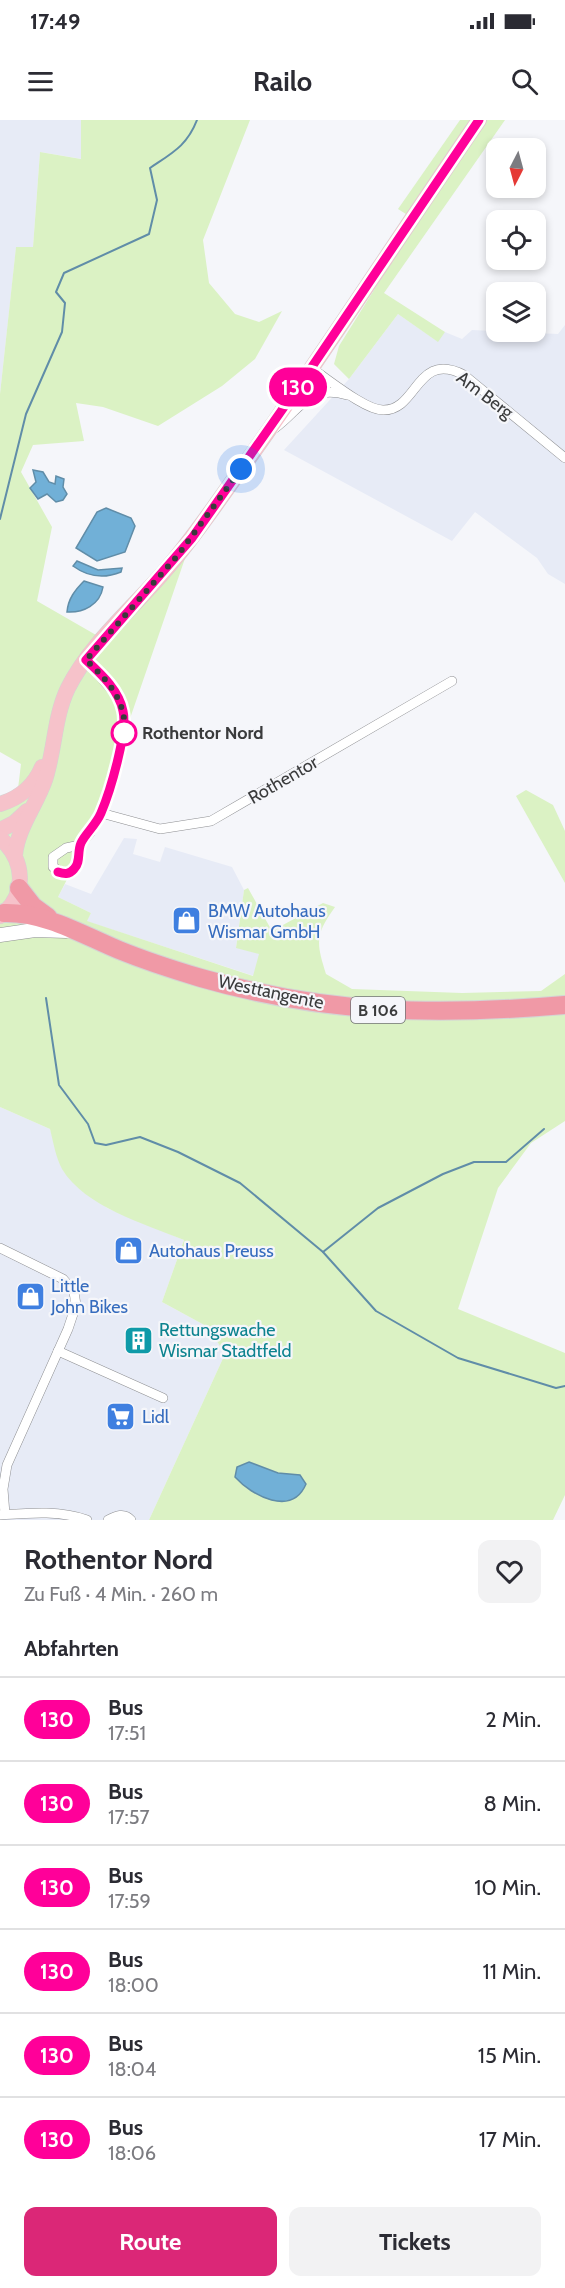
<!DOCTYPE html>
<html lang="de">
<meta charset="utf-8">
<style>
:root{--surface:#fff;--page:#f2f2f3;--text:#2b2b33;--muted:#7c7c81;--line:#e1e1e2;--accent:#db2777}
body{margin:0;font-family:Cabin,sans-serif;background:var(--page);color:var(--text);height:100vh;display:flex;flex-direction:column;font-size:22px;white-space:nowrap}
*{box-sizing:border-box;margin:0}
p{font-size:20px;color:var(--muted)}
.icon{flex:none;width:33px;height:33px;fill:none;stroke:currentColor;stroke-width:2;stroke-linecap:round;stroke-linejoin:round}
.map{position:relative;height:1400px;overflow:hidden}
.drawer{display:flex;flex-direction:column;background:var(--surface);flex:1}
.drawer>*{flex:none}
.badge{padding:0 12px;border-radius:20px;font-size:21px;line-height:39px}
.needle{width:39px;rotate:186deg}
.buttons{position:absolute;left:486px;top:18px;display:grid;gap:12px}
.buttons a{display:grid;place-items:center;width:60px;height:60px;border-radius:12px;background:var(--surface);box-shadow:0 3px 9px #0003;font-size:30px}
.you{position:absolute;width:30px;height:30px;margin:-15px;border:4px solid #fff;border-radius:50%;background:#1a73e8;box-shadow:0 0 0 9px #1a73e833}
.map>.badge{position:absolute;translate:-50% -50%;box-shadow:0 0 0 3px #fff}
h2{padding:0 24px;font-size:22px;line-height:54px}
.round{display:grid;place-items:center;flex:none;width:63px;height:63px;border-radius:12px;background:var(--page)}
.summary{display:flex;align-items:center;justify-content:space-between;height:102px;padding:0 24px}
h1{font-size:28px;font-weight:700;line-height:45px}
.cta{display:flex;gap:12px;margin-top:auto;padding:12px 24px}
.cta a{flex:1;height:69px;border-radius:12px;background:var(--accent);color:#fff;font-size:24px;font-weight:700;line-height:69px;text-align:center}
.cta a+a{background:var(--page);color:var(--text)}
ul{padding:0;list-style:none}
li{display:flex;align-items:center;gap:18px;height:84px;padding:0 24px;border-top:2px solid var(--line)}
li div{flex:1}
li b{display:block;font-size:22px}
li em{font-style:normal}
li .badge{min-width:66px;font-weight:700;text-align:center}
.status{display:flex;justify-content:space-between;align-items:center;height:42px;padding:0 30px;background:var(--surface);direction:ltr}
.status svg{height:16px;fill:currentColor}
header{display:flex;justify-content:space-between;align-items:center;height:78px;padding:0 24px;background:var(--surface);font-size:27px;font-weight:700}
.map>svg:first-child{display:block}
</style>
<div class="status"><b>17:49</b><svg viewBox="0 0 49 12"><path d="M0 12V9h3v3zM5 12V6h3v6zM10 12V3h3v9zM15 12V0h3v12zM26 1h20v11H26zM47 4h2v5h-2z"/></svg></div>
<header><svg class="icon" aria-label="menu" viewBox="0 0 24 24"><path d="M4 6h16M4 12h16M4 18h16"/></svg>Railo<svg class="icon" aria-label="search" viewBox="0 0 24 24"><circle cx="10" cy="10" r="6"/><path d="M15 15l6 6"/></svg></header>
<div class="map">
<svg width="565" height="1400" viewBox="0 0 565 1400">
<rect width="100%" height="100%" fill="#f5f6fa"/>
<g fill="#e7ebf6">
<path d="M0 0H81L82 39 40 32 33 127 16 128 0 274Z"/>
<path d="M398 194 437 221 445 212 462 219 472 210 558 214 565 205V464L548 454 537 438 475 392 452 421 284 330 349 259Z"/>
<path d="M124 718 137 719 133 734 160 742 165 727 232 747 244 770 236 827 260 834 254 856 86 801 91 793 58 777 65 764 91 774Z"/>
<path d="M0 987 50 1009 62 1048 107 1088 184 1120 162 1182 208 1207 225 1234 149 1400H0Z"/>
</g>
<g fill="#dbf2c4">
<path d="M81 0H250L203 120 209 163 235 194 259 202 282 191 255 239 222 266 158 306 103 287 76 283 84 321 33 325 21 352 52 407 37 481 103 519 192 418 124 616 101 693 58 777 91 793 87 801 253 856 259 834 236 828 244 770 248 768 272 811 323 783 335 787C315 815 316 822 326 854L352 869 462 873 541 871 565 854V878L350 887 565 885V1001L531 1023 498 1068 458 1189 565 1233V1375L553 1400H149L225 1234 208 1207 162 1182 184 1120C145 1104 85 1087 62 1049 56 1038 53 1021 50 1009L0 987V684L17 677 21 644 0 632V274L16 127H33L40 32 81 39Z"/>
<path d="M460 0H477L409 96 398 89Z"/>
<path d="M486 0H505L384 173 445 212 438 222 398 194 349 259 334 244 339 226 404 122Z"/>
<path d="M526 670 553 685 565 711V763L516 676Z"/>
</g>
<g fill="#71b0d7" stroke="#608da8" stroke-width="1.5">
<path d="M33 350 43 352 49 362 55 364 56 356 64 359 63 367 67 374 63 380 56 382 47 374 38 379 30 368 36 362Z"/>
<path d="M106 388 131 398 135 406 125 432 97 441 76 428 97 392Z"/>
<path d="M77 441 98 450 122 448 121 452C104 459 88 457 73 446Z"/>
<path d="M84 461 103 467C100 485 83 493 67 492 68 479 75 470 84 461Z"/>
<path d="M249 1342 278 1353 300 1355 306 1364C292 1397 252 1376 235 1357L237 1347Z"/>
</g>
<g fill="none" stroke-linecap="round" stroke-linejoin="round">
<g stroke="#608da8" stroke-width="2">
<path d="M0 399 26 294 62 212 65 183 56 172 64 153 149 114 157 80 150 48C172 33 187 26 197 0"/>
<path d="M46 878 59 965 88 1004 95 1023 106 1025 140 1017 178 1032 240 1063 323 1132 376 1191 458 1238 556 1268 565 1266"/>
<path d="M323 1132 378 1088 443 1054 474 1042H506L544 1009"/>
</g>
<defs>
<g id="street">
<path d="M311 248C328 259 365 290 383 290 418 291 416 230 464 255L565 338"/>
<path d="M275 308C301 289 308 264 347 275"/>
<path d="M101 693 160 709 211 701 452 561"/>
<path d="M80 725 66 728 53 737V747L65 754 71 752 76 748 80 725 90 713 101 693 124 616 125 601 118 577 86 540"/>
<path d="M0 1128 63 1159 74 1172 76 1185 68 1209 7 1345 3 1369 5 1394"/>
<path d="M58 1231 163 1278"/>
<path d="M0 1395C29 1393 59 1390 87 1400"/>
<path d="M108 1400C116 1396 124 1392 131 1400"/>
</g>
<path id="secondary" d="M0 815 35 810 66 811"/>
<g id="primary">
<path d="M0 684C20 678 34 666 42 647"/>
<path d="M0 710 14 703 27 691"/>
<path d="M0 718C25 740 28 775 0 796"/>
<path d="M15 735C18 707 36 686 45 660 55 630 54 597 68 568 90 524 131 490 163 453 194 418 220 378 247 341 327 229 401 113 479 0"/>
</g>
<g id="highway">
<path d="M19 768 33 786 48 797"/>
<path d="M4 793C45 792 83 815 119 830 146 841 174 850 201 858 326 894 437 896 565 885"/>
</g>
</defs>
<use href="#street" stroke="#8e8f92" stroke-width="10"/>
<use href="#secondary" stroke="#8e8f92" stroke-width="15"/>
<use href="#primary" stroke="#d4d4d4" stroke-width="16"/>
<use href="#highway" stroke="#d4d4d4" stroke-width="20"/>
<use href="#street" stroke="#fff" stroke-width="9"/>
<use href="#secondary" stroke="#fff" stroke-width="14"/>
<use href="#primary" stroke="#f6c2ca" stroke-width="15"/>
<use href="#highway" stroke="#f099a6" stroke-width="18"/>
</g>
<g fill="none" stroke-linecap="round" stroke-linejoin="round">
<defs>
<path id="line" d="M58 752C64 754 69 755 74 749 81 742 77 732 81 723 85 714 96 705 101 693 110 672 128 612 123 591 119 570 101 554 86 540L192 418 303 260 479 0"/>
</defs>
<use href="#line" stroke="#fff" stroke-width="14"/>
<use href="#line" stroke="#f09" stroke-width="9"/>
<path stroke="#3a3b3c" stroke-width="6" stroke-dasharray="0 10.8" d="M124 613V616C128 582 109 562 86 540L178 435 241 349"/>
</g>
<defs>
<symbol id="shop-square" viewBox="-11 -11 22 22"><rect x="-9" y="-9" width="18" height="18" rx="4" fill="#3f7fe0" stroke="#f5f6fa"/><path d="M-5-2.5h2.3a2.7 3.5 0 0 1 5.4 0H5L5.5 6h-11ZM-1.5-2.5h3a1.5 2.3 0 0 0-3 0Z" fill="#fff"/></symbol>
<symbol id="building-square" viewBox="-11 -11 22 22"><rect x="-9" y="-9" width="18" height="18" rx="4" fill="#0f9aa8" stroke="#f5f6fa"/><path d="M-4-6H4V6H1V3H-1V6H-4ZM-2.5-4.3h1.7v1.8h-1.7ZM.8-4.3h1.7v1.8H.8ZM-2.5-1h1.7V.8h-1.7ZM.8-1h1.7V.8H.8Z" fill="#fff"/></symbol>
<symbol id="supermarket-square" viewBox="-11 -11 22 22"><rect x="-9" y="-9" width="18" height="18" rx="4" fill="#3f7fe0" stroke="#f5f6fa"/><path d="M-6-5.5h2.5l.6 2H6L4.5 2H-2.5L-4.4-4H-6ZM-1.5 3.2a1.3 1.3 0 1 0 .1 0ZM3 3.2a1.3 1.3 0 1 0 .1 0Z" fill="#fff"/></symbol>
</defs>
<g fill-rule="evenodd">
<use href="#shop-square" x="170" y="784" width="33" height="33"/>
<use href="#shop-square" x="112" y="1114" width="33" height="33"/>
<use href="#shop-square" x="14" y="1160" width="33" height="33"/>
<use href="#building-square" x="122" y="1204" width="33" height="33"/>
<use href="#supermarket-square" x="104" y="1280" width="33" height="33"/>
</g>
<circle fill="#fff" stroke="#f09" stroke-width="3" cx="124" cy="613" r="12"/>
<g text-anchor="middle" stroke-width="4.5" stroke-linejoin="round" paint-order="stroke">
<rect fill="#f5f6fa" stroke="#727375" stroke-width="1.5" x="351" y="877" width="54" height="26" rx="4.5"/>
<g font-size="16" font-weight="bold" fill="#3a3b3c">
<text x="378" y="896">B 106</text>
</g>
<g font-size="18" fill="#3a3b3c" stroke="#f5f6fa">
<text transform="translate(485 275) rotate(37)" y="6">Am Berg</text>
<text transform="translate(283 660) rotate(-30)" y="6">Rothentor</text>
<text transform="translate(271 872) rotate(12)" y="6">Westtangente</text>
</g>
<g font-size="18" font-weight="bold" fill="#3a3b3c" stroke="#f5f6fa" text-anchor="start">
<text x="142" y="619">Rothentor Nord</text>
</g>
<g font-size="18" fill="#366cbe" stroke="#f5f6fa" text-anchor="start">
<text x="208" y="797">BMW Autohaus<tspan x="208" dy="21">Wismar GmbH</tspan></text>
<text x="149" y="1137">Autohaus Preuss</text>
<text x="51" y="1172">Little<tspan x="51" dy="21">John Bikes</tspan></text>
<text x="142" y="1303">Lidl</text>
</g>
<g font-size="18" fill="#0d838f" stroke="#f5f6fa" text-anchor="start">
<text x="159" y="1216">Rettungswache<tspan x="159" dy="21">Wismar Stadtfeld</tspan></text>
</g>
</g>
</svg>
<div class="buttons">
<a><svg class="needle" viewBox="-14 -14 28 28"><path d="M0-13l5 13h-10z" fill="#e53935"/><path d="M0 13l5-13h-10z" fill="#7c7c81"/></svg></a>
<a><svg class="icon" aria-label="locate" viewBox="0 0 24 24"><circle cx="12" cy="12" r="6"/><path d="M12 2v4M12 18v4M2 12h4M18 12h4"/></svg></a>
<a><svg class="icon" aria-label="layers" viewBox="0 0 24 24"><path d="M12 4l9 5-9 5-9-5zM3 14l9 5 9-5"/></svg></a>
</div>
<div class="you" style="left:241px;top:349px"></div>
<b class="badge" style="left:298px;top:267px;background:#f09;color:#fff">130</b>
</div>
<section class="drawer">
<div class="summary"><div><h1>Rothentor Nord</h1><p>Zu Fuß · 4 Min. · 260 m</p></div><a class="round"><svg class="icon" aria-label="heart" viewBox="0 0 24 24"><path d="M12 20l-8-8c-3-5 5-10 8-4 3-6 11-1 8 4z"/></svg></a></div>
<h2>Abfahrten</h2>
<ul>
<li><span class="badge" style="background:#f09;color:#fff">130</span><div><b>Bus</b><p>17:51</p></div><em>2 Min.</em></li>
<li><span class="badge" style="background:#f09;color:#fff">130</span><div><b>Bus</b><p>17:57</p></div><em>8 Min.</em></li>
<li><span class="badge" style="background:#f09;color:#fff">130</span><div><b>Bus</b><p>17:59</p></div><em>10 Min.</em></li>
<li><span class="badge" style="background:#f09;color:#fff">130</span><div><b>Bus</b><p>18:00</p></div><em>11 Min.</em></li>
<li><span class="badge" style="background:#f09;color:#fff">130</span><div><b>Bus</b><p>18:04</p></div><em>15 Min.</em></li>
<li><span class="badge" style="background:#f09;color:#fff">130</span><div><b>Bus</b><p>18:06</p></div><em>17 Min.</em></li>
</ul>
<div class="cta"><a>Route</a><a>Tickets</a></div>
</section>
